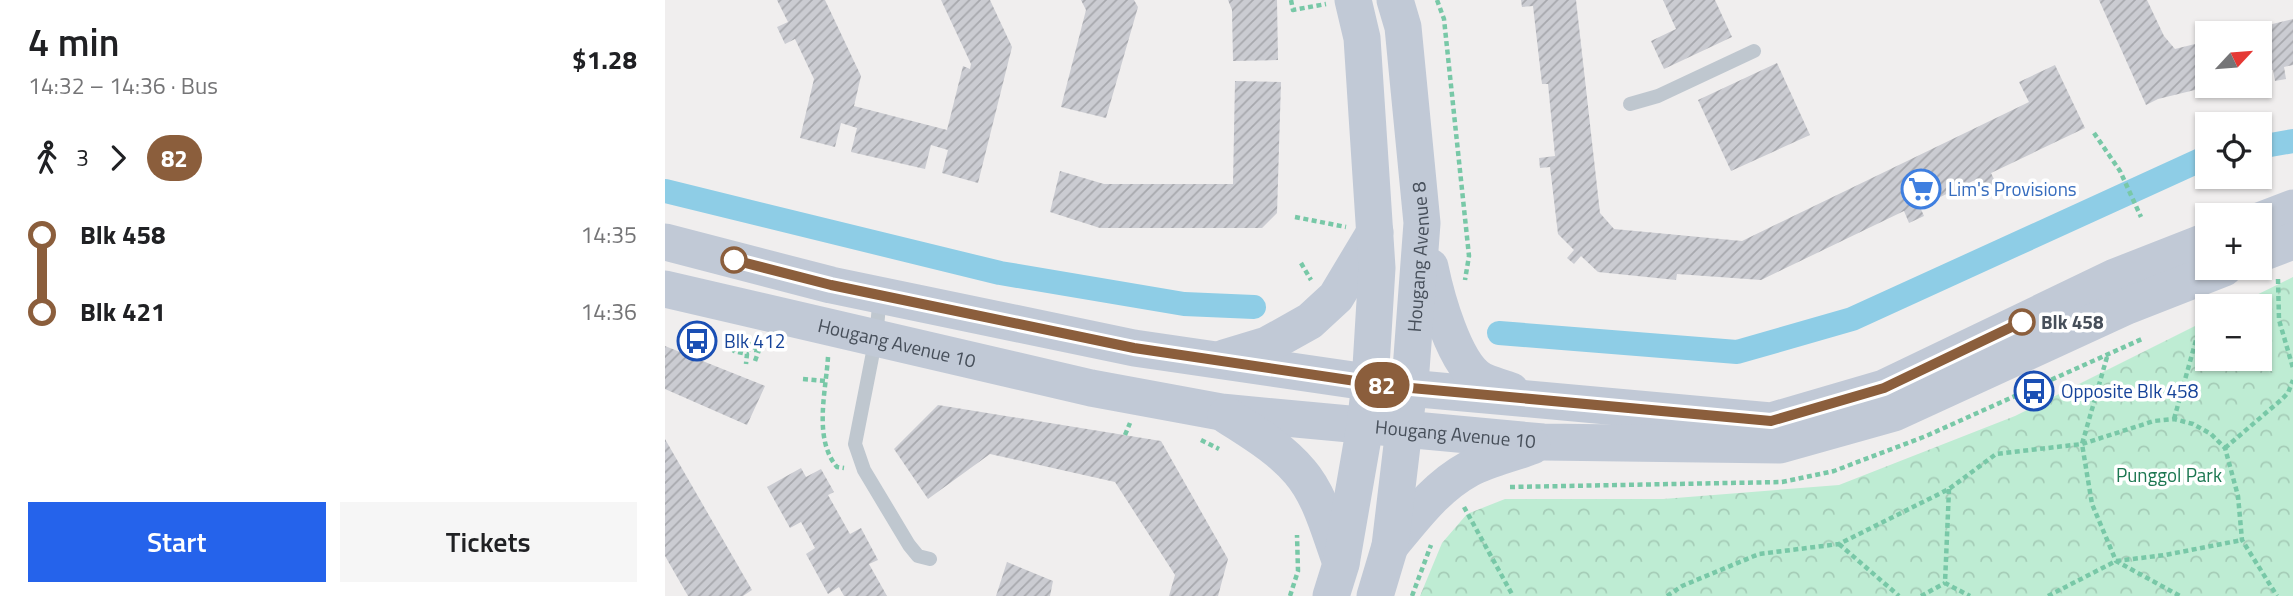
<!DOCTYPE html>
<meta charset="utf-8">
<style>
:root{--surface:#fff;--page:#f6f6f6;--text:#202124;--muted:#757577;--accent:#2563eb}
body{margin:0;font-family:"Titillium Web",sans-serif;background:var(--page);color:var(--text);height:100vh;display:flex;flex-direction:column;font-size:26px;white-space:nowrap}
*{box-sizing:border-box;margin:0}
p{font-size:23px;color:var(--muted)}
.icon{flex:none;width:38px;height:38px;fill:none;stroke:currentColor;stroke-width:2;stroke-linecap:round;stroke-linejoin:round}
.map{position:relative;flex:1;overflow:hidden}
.panel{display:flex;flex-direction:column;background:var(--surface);width:665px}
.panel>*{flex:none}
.badge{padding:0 14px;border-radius:23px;font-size:24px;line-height:46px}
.needle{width:46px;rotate:64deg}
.controls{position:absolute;left:1530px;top:21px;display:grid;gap:14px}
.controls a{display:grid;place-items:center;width:77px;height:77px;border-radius:0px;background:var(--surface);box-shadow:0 2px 5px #0004;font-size:35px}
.map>.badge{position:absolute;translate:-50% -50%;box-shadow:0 0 0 4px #fff}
.legs{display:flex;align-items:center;gap:10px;height:77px;padding:0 28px;font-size:23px}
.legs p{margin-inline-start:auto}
.summary{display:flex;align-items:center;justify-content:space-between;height:119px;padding:0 28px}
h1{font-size:38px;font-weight:600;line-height:52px}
.cta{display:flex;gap:14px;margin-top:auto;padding:14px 28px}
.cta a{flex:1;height:80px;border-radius:0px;background:var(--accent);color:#fff;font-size:28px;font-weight:600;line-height:80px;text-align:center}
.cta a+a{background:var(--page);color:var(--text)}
ul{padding:0 28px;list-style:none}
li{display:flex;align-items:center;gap:24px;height:77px;font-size:26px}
li i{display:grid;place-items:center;width:10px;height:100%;margin:0 9px;background:currentColor}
li i::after{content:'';width:18px;height:18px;margin:-9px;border:5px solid;border-radius:50%;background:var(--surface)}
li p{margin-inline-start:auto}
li:first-child i{background:linear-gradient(#0000 50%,currentColor 0)}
li:last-child i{background:linear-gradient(currentColor 50%,#0000 0)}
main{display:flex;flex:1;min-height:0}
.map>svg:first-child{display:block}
</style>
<main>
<section class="panel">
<div class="summary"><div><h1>4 min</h1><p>14:32 – 14:36 · Bus</p></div><b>$1.28</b></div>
<div class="legs"><svg class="icon" aria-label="walk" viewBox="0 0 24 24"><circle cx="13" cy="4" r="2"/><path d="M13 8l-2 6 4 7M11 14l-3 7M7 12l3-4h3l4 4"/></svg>3<svg class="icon" aria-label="forward" viewBox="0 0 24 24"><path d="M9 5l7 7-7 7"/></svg><b class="badge" style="background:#8b5e3c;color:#fff">82</b></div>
<ul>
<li><i style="color:#8b5e3c"></i><b>Blk 458</b><p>14:35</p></li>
<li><i style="color:#8b5e3c"></i><b>Blk 421</b><p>14:36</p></li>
</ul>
<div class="cta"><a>Start</a><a>Tickets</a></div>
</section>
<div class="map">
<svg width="1628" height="596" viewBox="0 0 1628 596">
<defs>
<pattern id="park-crowns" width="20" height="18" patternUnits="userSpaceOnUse" patternTransform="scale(1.75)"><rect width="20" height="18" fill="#beecd3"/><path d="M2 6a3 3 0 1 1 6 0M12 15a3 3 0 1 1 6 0" fill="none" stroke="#a5ccb7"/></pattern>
<pattern id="building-hatch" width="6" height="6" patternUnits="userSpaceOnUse" patternTransform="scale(1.75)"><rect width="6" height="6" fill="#cbccd2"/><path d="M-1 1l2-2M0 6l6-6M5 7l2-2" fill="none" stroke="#a7a8ad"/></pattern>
</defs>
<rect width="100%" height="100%" fill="#f0eeee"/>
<path fill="url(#park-crowns)" d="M1628 277V596H755L777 543 802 514 840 499H998L1174 485 1350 416 1542 320V359H1594V306H1569Z"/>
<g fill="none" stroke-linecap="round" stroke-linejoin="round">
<g stroke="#8ecde6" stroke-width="24">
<path d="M1594 147 1628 141"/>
<path d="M0 191 335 273 519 304 589 307"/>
<path d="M834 333 1072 352 1187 319 1542 157"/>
</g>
</g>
<g fill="url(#building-hatch)">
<path d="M112 0H160L196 76 189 106 282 130 298 66 305 69 306 64 276 0H325L347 47 313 183 277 173 283 150 266 145 260 169 186 152 192 128 176 123 170 147 135 138 149 79 130 39 120 44 112 27 123 22Z"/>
<path d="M416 0H469L473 7 441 118 396 107 421 10Z"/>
<path d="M563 0H612L613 60 568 61 567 10Z"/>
<path d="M856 0H911L935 213 949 229 1077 241 1364 102 1354 82 1390 65 1420 128 1326 173 1331 183 1317 189 1312 179 1255 207 1259 216 1244 223 1239 211 1096 280 1012 274 1011 280 933 272 916 256 909 264 902 258 909 250 893 234 885 167 875 168 874 158 890 156 883 84H877L868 6 857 7Z"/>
<path d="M998 0H1050L1067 37 999 69 986 41 1011 29Z"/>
<path d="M1434 0H1482L1499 36 1510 49 1542 41V87L1493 99 1481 105Z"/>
<path d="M1628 19V65L1619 67 1621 79 1610 81 1608 70 1594 73V33L1574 32Z"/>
<path d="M1112 63 1145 135 1066 171 1033 100Z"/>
<path d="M570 81 616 82 612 213 597 228H435L385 212 395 171 439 184H568Z"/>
<path d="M0 346 100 386 82 425 0 389Z"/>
<path d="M273 405 496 441 563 559 553 596H504L510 575 450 482 325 454 263 499 229 449Z"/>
<path d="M0 439 87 590 78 596H23L0 556Z"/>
<path d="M136 468 141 477 156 469 169 492 163 495 185 534 196 528 213 560 204 564 222 596H179L174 587 163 594 141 554 150 548 136 522 125 528 102 487Z"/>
<path d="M342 562 388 581 385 596H331Z"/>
</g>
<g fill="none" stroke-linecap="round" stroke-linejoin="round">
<g stroke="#78c8a7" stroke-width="4.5" stroke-dasharray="5 3.5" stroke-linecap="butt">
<path d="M626 0 628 10 661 4"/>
<path d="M772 0 779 19 804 256 800 280"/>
<path d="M1429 133 1455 171 1476 217"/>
<path d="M630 217 681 227"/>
<path d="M636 263 646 280"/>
<path d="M1613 279 1614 320 1628 368"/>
<path d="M72 336 71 341 91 346 90 350 70 346 69 351 82 354 81 364"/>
<path d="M38 346 41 329"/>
<path d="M163 357C161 391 148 439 172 467L179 468"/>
<path d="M1442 357 1417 444 1427 504 1451 561 1515 596"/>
<path d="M90 361 97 342"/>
<path d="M138 379 161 381"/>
<path d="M1509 419 1540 308"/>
<path d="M460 435 465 423"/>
<path d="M536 440 554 449"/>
<path d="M1560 448 1616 400 1623 393 1628 380"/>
<path d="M845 487 1117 482 1169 471 1261 436 1477 339"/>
<path d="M1284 489 1280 583 1305 596"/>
<path d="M799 507 848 596"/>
<path d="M1174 544 1234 596"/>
<path d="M625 596 633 571 632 535"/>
<path d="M747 596 766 545"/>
<path d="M1002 596 1017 586 1094 554 1174 544 1284 489 1331 454 1417 444 1489 421 1509 419 1528 424 1546 434 1560 448 1573 496 1577 540 1612 596"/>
<path d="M1256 596 1280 583"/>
<path d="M1383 596 1451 561 1500 555 1577 540"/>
</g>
<g stroke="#bfc7cf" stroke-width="14">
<path d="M965 104 993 96 1089 51"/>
<path d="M215 296 211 337 190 444 199 470 244 545 253 556 265 559"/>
</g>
<g stroke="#c1c9d6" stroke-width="37">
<path d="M1594 221 1628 208"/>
<path d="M0 242 166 285 469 348 743 388 1106 421 1219 388 1450 277 1542 241"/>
<path d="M1594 254 1628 241"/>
<path d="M765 267C771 296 789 364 816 380 825 385 837 387 846 391"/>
<path id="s1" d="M0 289 426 388 556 412 878 442 1115 445 1229 413 1462 306 1559 268"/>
<path d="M559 358 602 345 645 321 671 297 710 232"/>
<path d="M561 415C587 432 615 448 635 472 656 496 665 534 676 563"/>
<path d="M725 546C749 517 771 487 804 469 823 459 846 454 867 446"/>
<path d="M666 596 676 564 700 426 705 383 712 268 697 38 688 0"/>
<path id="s2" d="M710 596 725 546 746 370 757 223 738 27 730 0"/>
</g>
</g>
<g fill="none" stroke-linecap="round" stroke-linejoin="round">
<defs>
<path id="line-1" d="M69 260 166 285 469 348 724 386 1106 421 1219 388 1357 322"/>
</defs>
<use href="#line-1" stroke="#fff" stroke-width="16"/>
<use href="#line-1" stroke="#8b5e3c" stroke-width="10"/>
</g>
<defs>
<symbol id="supermarket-ring" viewBox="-11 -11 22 22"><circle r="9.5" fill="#fff" stroke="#3f7fe0" stroke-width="1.5"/><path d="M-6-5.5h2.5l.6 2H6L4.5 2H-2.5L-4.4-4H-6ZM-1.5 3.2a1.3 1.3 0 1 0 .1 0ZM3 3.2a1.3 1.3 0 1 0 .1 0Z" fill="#3f7fe0"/></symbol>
<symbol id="bus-ring" viewBox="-11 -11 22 22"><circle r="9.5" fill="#fff" stroke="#1a4fb4" stroke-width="1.5"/><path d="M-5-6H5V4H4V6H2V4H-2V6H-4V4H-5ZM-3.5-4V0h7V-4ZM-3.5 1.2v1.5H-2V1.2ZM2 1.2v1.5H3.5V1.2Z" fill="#1a4fb4"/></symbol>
</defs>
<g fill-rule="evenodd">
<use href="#supermarket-ring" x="1234" y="167" width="44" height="44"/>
<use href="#bus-ring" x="10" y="319" width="44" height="44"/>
<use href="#bus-ring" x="1347" y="369" width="44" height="44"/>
</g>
<g fill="#fff" stroke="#8b5e3c" stroke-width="3.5">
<circle cx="69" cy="260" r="12"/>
<circle cx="1357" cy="322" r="12"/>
</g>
<g text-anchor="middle" stroke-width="7" stroke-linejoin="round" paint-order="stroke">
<g font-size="19" fill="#366cbe" stroke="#fff" text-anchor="start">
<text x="1283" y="196">Lim's Provisions</text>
</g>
<g font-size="19" fill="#474f5a" stroke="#fff">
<text dy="7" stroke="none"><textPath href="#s2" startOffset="343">Hougang Avenue 8</textPath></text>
<text dy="7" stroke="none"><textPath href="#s1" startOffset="238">Hougang Avenue 10</textPath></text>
<text dy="7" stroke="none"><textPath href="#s1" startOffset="805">Hougang Avenue 10</textPath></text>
</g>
<g font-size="19" font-weight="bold" fill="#474f5a" stroke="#fff" text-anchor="start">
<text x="1376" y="329">Blk 458</text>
</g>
<g font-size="19" fill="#164399" stroke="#fff" text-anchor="start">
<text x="59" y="348">Blk 412</text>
<text x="1396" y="398">Opposite Blk 458</text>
</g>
<g font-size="19" fill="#1c7751" stroke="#fff">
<text x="1504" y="482">Punggol Park</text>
</g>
</g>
</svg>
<div class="controls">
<a><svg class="needle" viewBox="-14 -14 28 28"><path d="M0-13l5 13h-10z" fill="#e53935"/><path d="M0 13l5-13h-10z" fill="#757577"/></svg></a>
<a><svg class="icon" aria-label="locate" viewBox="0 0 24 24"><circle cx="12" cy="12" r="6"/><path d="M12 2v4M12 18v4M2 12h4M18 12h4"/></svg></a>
<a>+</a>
<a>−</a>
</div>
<b class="badge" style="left:717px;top:385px;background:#8b5e3c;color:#fff">82</b>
</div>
</main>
